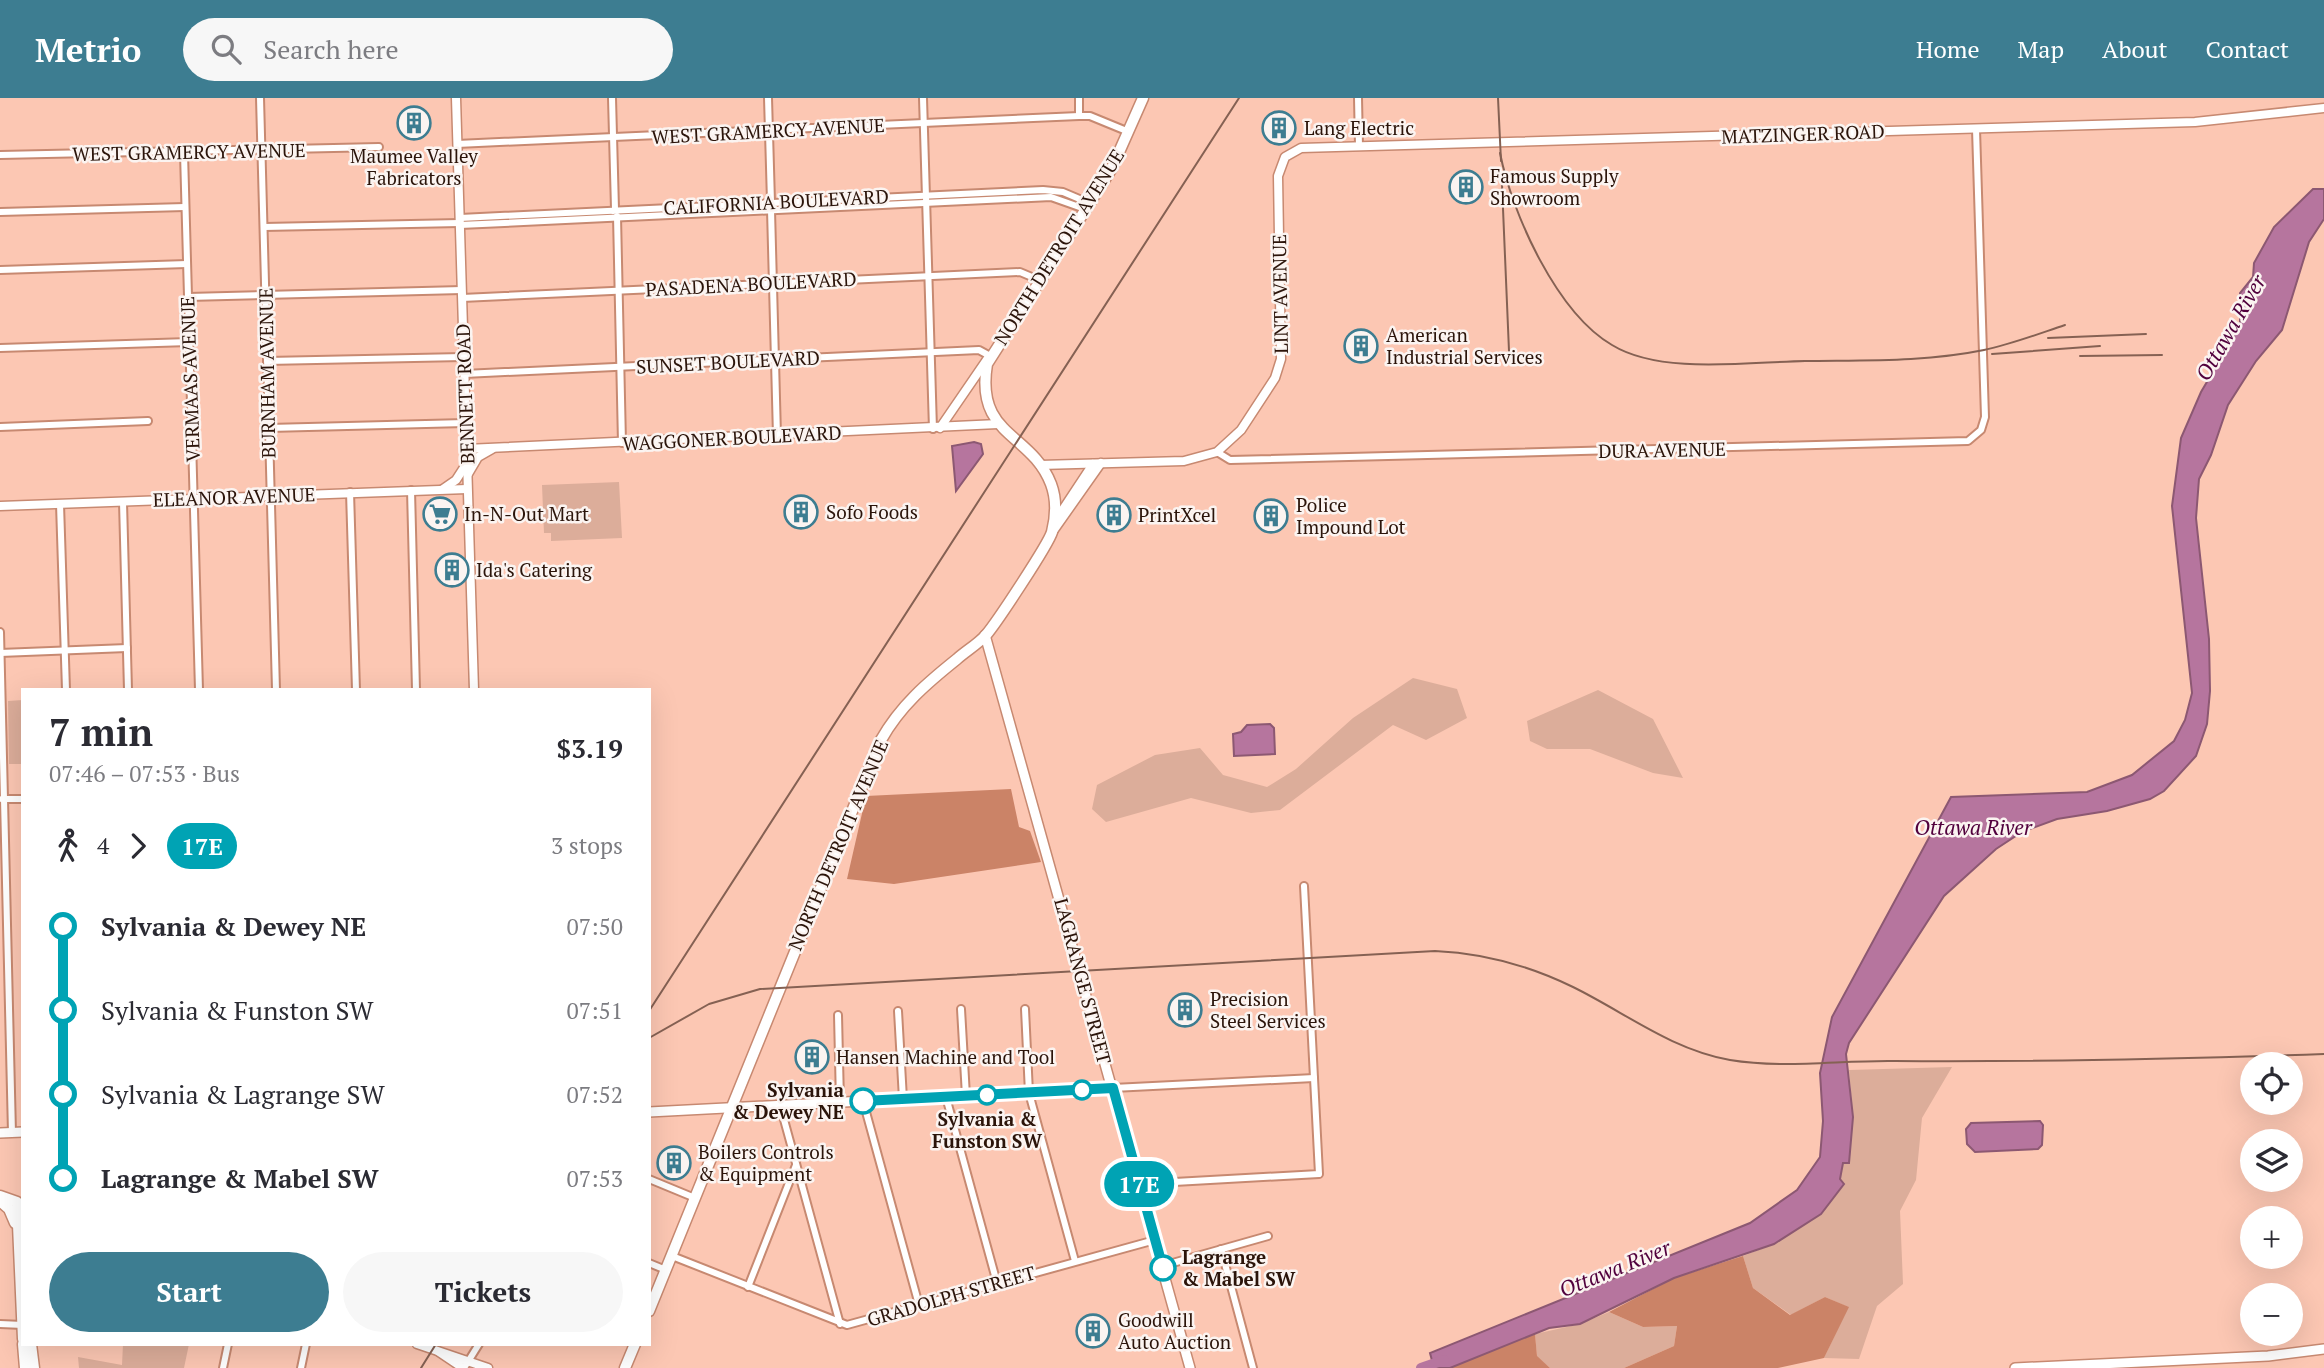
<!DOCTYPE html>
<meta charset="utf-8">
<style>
:root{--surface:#fff;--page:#f7f7f7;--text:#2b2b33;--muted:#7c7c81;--accent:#3d7d91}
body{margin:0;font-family:"PT Serif",serif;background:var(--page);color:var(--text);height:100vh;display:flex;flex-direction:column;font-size:26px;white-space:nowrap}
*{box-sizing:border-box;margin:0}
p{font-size:23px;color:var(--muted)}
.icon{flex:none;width:38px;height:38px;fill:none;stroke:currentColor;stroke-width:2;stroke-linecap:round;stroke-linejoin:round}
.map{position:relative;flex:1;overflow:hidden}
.side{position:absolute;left:21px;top:590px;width:630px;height:658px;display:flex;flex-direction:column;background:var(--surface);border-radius:0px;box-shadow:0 7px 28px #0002}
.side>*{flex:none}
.badge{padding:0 14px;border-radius:23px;font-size:24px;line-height:46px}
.buttons{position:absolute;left:2240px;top:954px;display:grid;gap:14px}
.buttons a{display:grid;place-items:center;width:63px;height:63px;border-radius:50%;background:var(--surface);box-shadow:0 7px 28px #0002;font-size:35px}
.map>.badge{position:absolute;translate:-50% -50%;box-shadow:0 0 0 4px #fff}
.legs{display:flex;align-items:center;gap:10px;height:77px;padding:0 28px;font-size:23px}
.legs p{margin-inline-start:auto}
.headline{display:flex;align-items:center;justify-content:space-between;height:119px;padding:0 28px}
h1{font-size:38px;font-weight:600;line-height:52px}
.action{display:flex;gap:14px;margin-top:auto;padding:14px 28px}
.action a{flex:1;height:80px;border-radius:42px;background:var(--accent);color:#fff;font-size:28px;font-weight:600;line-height:80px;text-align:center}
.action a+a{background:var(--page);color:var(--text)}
ul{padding:0 28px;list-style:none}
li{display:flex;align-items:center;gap:24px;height:84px;font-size:26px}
li i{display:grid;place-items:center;width:10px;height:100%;margin:0 9px;background:currentColor}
li i::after{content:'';width:18px;height:18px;margin:-9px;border:5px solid;border-radius:50%;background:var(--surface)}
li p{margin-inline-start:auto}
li:first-child i{background:linear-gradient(#0000 50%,currentColor 0)}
li:last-child i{background:linear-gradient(currentColor 50%,#0000 0)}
header{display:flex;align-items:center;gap:42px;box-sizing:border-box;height:98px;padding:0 35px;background:var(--accent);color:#fff}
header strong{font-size:33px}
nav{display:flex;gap:38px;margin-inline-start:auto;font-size:24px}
.search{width:490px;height:63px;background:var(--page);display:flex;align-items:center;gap:18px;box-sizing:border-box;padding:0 24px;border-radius:38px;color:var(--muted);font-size:26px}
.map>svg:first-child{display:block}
</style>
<header>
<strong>Metrio</strong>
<div class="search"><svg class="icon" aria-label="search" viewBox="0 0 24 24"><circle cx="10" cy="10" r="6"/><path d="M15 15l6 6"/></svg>Search here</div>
<nav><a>Home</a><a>Map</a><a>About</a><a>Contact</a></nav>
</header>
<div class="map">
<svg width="2324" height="1270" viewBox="0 0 2324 1270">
<rect width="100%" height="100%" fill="#fcc7b3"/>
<g fill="#dcad9a">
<path d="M619 384 622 440 551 443V435H544L542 387Z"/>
<path d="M1413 580 1457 591 1467 620 1426 642 1393 627 1280 712 1251 715 1191 700 1106 724 1092 711 1097 687 1155 657 1200 650 1223 677 1267 689 1296 671 1353 620Z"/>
<path d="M1598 592 1653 621 1683 680 1653 675 1590 651H1547L1530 643 1527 623Z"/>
<path d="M23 602V666H9L8 603Z"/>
<path d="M1952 969 1922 1020 1916 1082 1900 1113 1903 1186 1877 1208 1859 1261 1824 1260 1848 1209 1825 1199 1791 1217 1753 1190 1743 1158 1774 1146 1844 1085 1840 1081 1843 1065 1849 1064 1853 1019 1849 972Z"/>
<path d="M1609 1214 1643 1229 1677 1228 1674 1248 1624 1270H1550L1537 1259 1535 1236 1580 1226Z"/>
<path d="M123 1246H189L184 1270H79L78 1259 122 1267Z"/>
</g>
<g fill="#cb8367">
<path d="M1011 691 1019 729 1030 733 1041 764 894 786 847 781 866 698Z"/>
<path d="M1743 1158 1753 1190 1790 1217 1825 1199 1849 1209 1824 1260 1778 1270H1624L1674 1248 1677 1228 1643 1229 1609 1214 1674 1180Z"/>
<path d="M1535 1236 1537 1258 1550 1270H1450Z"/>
</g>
<g fill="#b6759e" stroke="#8c5872" stroke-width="2">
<path d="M2313 91H2324V121L2309 144 2282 232 2256 263 2228 307 2211 357 2199 381 2196 420 2209 541 2210 593 2207 626 2196 658 2164 693 2150 701 2107 713 2057 721 2022 734 1996 751 1944 798 1849 945 1846 956 1853 1019 1849 1065H1843L1840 1081 1844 1086 1821 1116 1774 1146 1674 1180 1580 1226 1549 1230 1450 1270H1434L1430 1255 1750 1125 1797 1092 1820 1059 1823 1023 1820 975 1832 919 1951 699 2087 694 2132 677 2174 643 2185 622 2192 595 2172 408 2181 340 2201 294 2240 228V195L2253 179 2254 165 2274 129Z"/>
<path d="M974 344 981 346 983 356 956 393 952 348Z"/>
<path d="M1270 626 1274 630 1275 656 1234 658 1233 636 1241 634 1247 627Z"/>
<path d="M2040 1023 2043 1027 2042 1047 2038 1051 1975 1054 1967 1046 1966 1031 1971 1025Z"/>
</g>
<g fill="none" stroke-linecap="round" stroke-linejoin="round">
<path stroke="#b6759e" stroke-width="10" d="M1421 1270 1444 1262"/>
<defs>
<g id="minor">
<path d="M260 0 276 592"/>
<path d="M612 0 615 111 613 113"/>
<path d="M768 0 771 104 766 109 771 112 777 338"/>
<path d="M923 0 933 331"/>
<path d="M1079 0V18"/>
<path d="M1358 0 1359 48"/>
<path d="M457 46 1079 18H1090L1129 34"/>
<path d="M184 55 199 592"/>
<path d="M0 57 379 49"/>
<path d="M0 114 185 109"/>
<path d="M617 118 622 345"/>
<path d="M460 120 1043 92 1063 94 1089 105"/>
<path d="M460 127 1051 99 1085 111"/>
<path d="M264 129 460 125"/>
<path d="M0 172 187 166"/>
<path d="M188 199 462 192"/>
<path d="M462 200 1020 174 1039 182"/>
<path d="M0 250 189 244"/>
<path d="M267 263 463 259"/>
<path d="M464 276 979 252 990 258"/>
<path d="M0 329 148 323"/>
<path d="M269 330 465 325"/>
<path d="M1217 354 1230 362 1968 343 1981 332 1985 319 1976 31"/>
<path d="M411 392 416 592"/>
<path d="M350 394 356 592"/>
<path d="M123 404 128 592"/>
<path d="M60 406 66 592"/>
<path d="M0 534 12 1035"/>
<path d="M0 555 127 550"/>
<path d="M2 701H23"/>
<path d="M961 911 966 998"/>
<path d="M1025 911 1029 995 1075 1163"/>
<path d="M898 913 903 1001"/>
<path d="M838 917 840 1004"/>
<path d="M1113 990 1314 980"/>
<path d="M946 999 997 1185"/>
<path d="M863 1003 919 1207"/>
<path d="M780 1007 840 1226"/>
<path d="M649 1081 695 1100"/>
<path d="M1139 1086 1319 1076 1304 788"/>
<path d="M1221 1151 1253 1270"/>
<path d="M672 1158 847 1227 1155 1142"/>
<path d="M649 1165 666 1172"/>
<path d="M1162 1168 1268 1138"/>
<path d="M748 1189 796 1067"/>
<path d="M0 1226 23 1227"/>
<path d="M223 1270 228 1246"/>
<path d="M301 1270 306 1246"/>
<path d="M464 1270 479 1246"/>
</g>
<g id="tertiary">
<path d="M456 0 474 592"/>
<path d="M940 330 988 260"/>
<path d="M466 351 998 326"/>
<path d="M1040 367 1184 363 1217 354 1241 332 1275 280 1281 261 1278 78 1285 59 1301 50 2195 24 2324 10"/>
<path d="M468 376 478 359 492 351"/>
<path d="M443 391 456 382 467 365"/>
<path d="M0 408 467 391"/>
<path d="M1054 425 1093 366"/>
<path d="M1051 436 1101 365"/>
<path d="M417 1246 488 1270"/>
<path d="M439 1254 463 1270"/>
</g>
<g id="secondary">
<path d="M985 537 1190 1270"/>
<path d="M649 1014 1113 990"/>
<path d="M0 1035 23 1034"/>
<path d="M2015 1270 2268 1258 2324 1251"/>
</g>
<g id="primary">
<path d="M0 1098 17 1104 23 1241"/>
<path d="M0 1103 9 1111 15 1125"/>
<path d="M649 1213 881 642C900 608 927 585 957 561 966 553 978 546 986 537 997 524 1048 447 1052 434 1056 418 1057 402 1051 386 1031 334 975 339 987 266L1112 70 1143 0"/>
<path d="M23 1246 25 1270"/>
<path d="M31 1246 34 1270"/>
<path d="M625 1270 635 1246"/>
</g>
</defs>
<use href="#minor" stroke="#c78971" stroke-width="10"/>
<use href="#tertiary" stroke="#c78971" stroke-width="11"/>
<use href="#secondary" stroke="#c78971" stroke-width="12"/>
<use href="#primary" stroke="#c78971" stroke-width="13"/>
<use href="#minor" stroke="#fff" stroke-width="6"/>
<use href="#tertiary" stroke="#fff" stroke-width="8"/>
<use href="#secondary" stroke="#fff" stroke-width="9"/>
<use href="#primary" stroke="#fff" stroke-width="10"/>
<g stroke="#856153" stroke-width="2">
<path d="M1498 0 1501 63"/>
<path d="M1500 55C1512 116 1557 215 1612 247 1661 277 1748 264 1805 263 1864 262 1926 264 1984 252 2012 246 2038 236 2065 227"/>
<path d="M1502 87 1509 253"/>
<path d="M2048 240 2146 236"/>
<path d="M1992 256 2100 248"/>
<path d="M2080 258 2162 257"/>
<path d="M649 913 1239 0"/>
<path d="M649 940 709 906 760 891 1435 853C1482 855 1530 868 1573 889 1626 915 1670 951 1730 962 1784 971 1840 962 1895 963 2038 964 2181 961 2324 956"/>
<path d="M421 1270 436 1246"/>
</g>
</g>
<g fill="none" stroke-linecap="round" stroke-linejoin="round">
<defs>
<path id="line-1" d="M863 1003 1113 990 1163 1170"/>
</defs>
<use href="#line-1" stroke="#fff" stroke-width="16"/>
<use href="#line-1" stroke="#00a3b4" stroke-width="10"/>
</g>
<defs>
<symbol id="building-ring" viewBox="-11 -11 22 22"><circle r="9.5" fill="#fbf4f1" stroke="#3d7d91" stroke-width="1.5"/><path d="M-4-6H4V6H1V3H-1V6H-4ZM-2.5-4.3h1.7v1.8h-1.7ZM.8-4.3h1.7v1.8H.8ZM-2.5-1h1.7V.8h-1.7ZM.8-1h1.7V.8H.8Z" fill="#3d7d91"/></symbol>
<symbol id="supermarket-ring" viewBox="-11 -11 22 22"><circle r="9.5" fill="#fbf4f1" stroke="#3d7d91" stroke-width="1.5"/><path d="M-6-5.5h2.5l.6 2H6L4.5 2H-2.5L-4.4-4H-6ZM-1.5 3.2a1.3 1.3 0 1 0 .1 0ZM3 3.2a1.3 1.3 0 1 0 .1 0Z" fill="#3d7d91"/></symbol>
</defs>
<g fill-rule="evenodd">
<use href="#building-ring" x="395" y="6" width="38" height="38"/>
<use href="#building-ring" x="1260" y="11" width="38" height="38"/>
<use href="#building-ring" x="1447" y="70" width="38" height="38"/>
<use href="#building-ring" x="1342" y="229" width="38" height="38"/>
<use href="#building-ring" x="782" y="395" width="38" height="38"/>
<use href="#supermarket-ring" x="421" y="397" width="38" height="38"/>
<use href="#building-ring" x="1095" y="398" width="38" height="38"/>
<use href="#building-ring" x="1252" y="399" width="38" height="38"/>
<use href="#building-ring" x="433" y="453" width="38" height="38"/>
<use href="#building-ring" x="1166" y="893" width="38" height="38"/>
<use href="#building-ring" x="793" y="940" width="38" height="38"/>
<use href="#building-ring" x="655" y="1046" width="38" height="38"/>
<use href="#building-ring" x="1074" y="1214" width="38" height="38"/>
</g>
<g fill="#fff" stroke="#00a3b4" stroke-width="3.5">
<circle cx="1082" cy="992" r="9"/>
<circle cx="987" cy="997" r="9"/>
<circle cx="863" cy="1003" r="12"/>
<circle cx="1163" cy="1170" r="12"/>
</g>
<g text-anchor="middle" stroke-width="5" stroke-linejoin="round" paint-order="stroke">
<g font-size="19" fill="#2b140a" stroke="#fbf4f1" text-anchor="start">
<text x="1304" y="37">Lang Electric</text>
<text x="414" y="65" text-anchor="middle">Maumee Valley<tspan x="414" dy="22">Fabricators</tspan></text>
<text x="1490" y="85">Famous Supply<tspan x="1490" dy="22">Showroom</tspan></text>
<text x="1386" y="244">American<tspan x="1386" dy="22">Industrial Services</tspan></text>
<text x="1296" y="414">Police<tspan x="1296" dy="22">Impound Lot</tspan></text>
<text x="826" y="421">Sofo Foods</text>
<text x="464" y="423">In-N-Out Mart</text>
<text x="1138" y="424">PrintXcel</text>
<text x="476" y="479">Ida's Catering</text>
<text x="1210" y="908">Precision<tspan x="1210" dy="22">Steel Services</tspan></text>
<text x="836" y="966">Hansen Machine and Tool</text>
<text x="698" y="1061">Boilers Controls<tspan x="698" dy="22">&amp; Equipment</tspan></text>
<text x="1118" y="1229">Goodwill<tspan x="1118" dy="22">Auto Auction</tspan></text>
</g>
<g font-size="19" fill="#2b140a" stroke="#fbf4f1">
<text transform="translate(768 33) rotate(-3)" y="7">WEST GRAMERCY AVENUE</text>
<text transform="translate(1803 36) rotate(-2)" y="7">MATZINGER ROAD</text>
<text transform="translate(189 54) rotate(-1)" y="7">WEST GRAMERCY AVENUE</text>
<text transform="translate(776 104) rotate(-3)" y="7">CALIFORNIA BOULEVARD</text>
<text transform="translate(1059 149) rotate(-58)" y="7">NORTH DETROIT AVENUE</text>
<text transform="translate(751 186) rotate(-3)" y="7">PASADENA BOULEVARD</text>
<text transform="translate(1280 196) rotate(-91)" y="7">LINT AVENUE</text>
<text transform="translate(728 264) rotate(-3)" y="7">SUNSET BOULEVARD</text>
<text transform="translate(267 275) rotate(-91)" y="7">BURNHAM AVENUE</text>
<text transform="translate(190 281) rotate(-92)" y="7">VERMAAS AVENUE</text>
<text transform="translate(465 296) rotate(-92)" y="7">BENNETT ROAD</text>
<text transform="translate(732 340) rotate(-3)" y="7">WAGGONER BOULEVARD</text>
<text transform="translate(1662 352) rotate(-1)" y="7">DURA AVENUE</text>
<text transform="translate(234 399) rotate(-2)" y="7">ELEANOR AVENUE</text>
<text transform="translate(838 747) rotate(-67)" y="7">NORTH DETROIT AVENUE</text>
<text transform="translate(1083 883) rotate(75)" y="7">LAGRANGE STREET</text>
<text transform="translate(951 1198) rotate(-16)" y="7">GRADOLPH STREET</text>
</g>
<g font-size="19" font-weight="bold" fill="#2b140a" stroke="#fbf4f1" text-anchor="end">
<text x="844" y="999">Sylvania<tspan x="844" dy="22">&amp; Dewey NE</tspan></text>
<text x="987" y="1028" text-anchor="middle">Sylvania &amp;<tspan x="987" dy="22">Funston SW</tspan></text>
<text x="1182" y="1166" text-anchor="start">Lagrange<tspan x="1182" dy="22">&amp; Mabel SW</tspan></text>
</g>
<g font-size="21" font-style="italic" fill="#51003d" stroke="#fbf4f1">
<text transform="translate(2231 230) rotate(-60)" y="7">Ottawa River</text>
<text x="1973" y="737">Ottawa River</text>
<text transform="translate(1615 1171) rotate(-22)" y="7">Ottawa River</text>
</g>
</g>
</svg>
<div class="buttons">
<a><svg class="icon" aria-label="locate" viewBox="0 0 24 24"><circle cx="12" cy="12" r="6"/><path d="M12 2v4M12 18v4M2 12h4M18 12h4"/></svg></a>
<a><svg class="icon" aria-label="layers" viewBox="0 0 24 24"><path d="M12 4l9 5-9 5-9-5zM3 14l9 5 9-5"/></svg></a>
<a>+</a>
<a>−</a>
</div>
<b class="badge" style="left:1139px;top:1086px;background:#00a3b4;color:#fff">17E</b>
<section class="side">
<div class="headline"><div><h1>7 min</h1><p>07:46 – 07:53 · Bus</p></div><b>$3.19</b></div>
<div class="legs"><svg class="icon" aria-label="walk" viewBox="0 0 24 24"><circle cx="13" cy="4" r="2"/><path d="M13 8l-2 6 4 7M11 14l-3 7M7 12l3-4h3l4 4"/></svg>4<svg class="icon" aria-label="forward" viewBox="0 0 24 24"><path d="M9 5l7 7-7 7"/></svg><b class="badge" style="background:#00a3b4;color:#fff">17E</b><p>3 stops</p></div>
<ul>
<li><i style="color:#00a3b4"></i><b>Sylvania &amp; Dewey NE</b><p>07:50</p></li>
<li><i style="color:#00a3b4"></i><span>Sylvania &amp; Funston SW</span><p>07:51</p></li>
<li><i style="color:#00a3b4"></i><span>Sylvania &amp; Lagrange SW</span><p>07:52</p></li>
<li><i style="color:#00a3b4"></i><b>Lagrange &amp; Mabel SW</b><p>07:53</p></li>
</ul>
<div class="action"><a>Start</a><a>Tickets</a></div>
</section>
</div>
